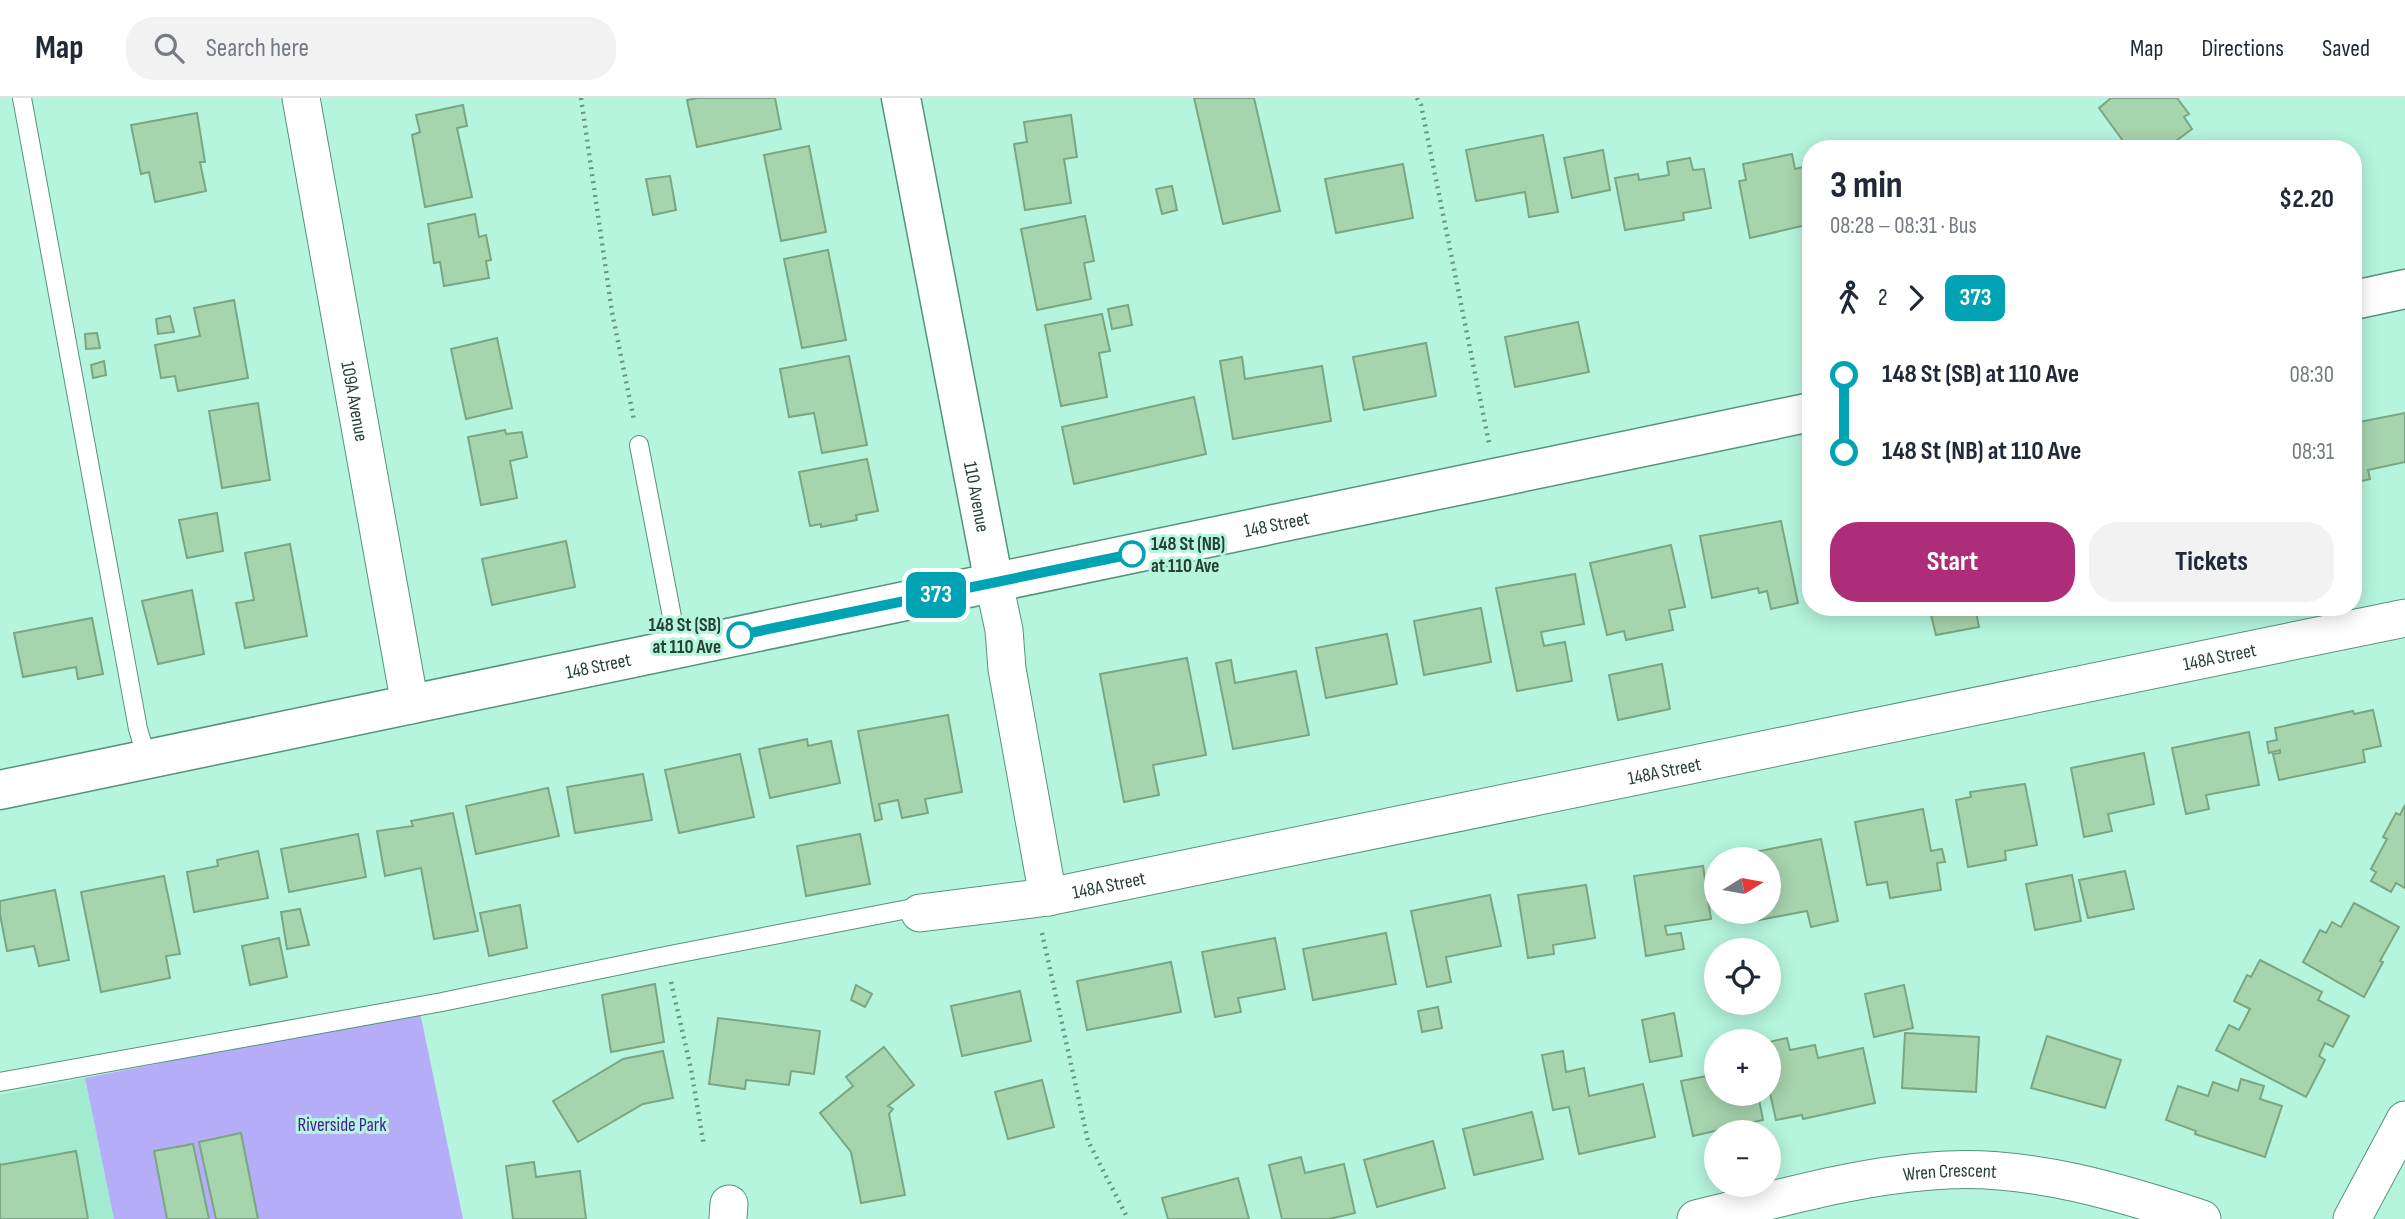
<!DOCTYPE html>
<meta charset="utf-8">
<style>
:root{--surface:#fff;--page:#f2f2f3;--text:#1f2937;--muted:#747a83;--line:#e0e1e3;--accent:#ae2d79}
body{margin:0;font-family:"Sofia Sans Condensed",sans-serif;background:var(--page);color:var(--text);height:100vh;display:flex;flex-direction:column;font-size:26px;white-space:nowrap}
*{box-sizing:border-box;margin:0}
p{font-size:23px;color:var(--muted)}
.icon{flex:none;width:38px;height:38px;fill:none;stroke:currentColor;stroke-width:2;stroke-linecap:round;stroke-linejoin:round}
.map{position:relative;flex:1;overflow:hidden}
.side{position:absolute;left:1802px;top:42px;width:560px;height:476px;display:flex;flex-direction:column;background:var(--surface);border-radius:28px;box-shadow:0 4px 18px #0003}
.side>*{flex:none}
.badge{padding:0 14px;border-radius:10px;font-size:24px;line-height:46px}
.needle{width:46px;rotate:79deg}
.buttons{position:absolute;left:1704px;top:749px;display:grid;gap:14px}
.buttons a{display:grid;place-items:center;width:77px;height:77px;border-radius:50%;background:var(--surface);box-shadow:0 4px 18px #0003;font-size:35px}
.map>.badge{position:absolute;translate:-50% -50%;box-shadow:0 0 0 4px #fff}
.legs{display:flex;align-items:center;gap:10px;height:77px;padding:0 28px;font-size:23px}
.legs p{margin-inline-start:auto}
.headline{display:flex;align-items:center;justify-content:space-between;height:119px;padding:0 28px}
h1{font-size:38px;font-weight:700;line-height:52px}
.primary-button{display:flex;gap:14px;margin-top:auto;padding:14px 28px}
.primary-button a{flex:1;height:80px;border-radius:28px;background:var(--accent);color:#fff;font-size:28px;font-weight:700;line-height:80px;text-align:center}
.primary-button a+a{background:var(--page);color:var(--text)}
ul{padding:0 28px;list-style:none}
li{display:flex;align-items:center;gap:24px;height:77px;font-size:26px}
li i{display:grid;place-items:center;width:10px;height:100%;margin:0 9px;background:currentColor}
li i::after{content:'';width:18px;height:18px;margin:-9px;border:5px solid;border-radius:50%;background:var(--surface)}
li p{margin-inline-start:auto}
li:first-child i{background:linear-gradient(#0000 50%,currentColor 0)}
li:last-child i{background:linear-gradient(currentColor 50%,#0000 0)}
header{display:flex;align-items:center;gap:42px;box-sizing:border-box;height:98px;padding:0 35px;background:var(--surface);border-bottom:2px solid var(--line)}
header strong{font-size:33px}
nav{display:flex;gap:38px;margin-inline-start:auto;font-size:24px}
.search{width:490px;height:63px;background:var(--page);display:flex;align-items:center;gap:18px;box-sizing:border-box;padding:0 24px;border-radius:28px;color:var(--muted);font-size:26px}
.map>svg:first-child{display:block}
</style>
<header>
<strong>Map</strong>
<div class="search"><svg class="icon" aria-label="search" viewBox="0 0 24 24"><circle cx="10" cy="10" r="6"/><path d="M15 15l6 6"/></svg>Search here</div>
<nav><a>Map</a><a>Directions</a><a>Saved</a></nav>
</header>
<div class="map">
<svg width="2405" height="1121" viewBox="0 0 2405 1121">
<rect width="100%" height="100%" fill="#b5f5dd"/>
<path fill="#a2ebd0" d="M85 980 114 1121H0V997Z"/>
<path fill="#b6adf8" d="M420 914 463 1121H114L85 980Z"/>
<g fill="#a6d4ad" stroke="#7aa681" stroke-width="2">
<path d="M698 0H775L781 31 697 49 687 2Z"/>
<path d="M1194 0H1254L1280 113 1223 126Z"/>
<path d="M2111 0H2177L2189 16 2184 19 2192 31 2165 51H2129L2099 10Z"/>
<path d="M463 7 467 28 457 30 472 99 425 109 412 37 420 34 416 17Z"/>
<path d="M197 15 205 64H200L206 93 155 104 149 74 141 76 131 27Z"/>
<path d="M1071 17 1077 59 1064 61 1071 105 1025 112 1014 46 1027 44 1024 24Z"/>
<path d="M1543 37 1558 114 1529 119 1525 94 1476 103 1466 52Z"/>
<path d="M809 48 826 134 781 143 764 57Z"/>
<path d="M1603 52 1610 92 1572 100 1564 60Z"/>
<path d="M1792 56 1795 71 1811 67V126L1750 140 1739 83 1746 82 1743 66Z"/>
<path d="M1690 60 1693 72 1704 71 1711 110 1683 115 1684 122 1625 132 1615 80 1638 76 1639 82 1669 77 1667 64Z"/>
<path d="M1403 66 1413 120 1336 135 1325 81Z"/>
<path d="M670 78 676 112 653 117 646 81Z"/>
<path d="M1172 88 1177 112 1162 116 1156 91Z"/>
<path d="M475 116 479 139 486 137 491 162 486 163 489 180 444 188 440 164 434 165 428 126Z"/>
<path d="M1085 118 1094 163 1084 165 1091 201 1037 212 1021 131Z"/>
<path d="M828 152 846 242 802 250 784 161Z"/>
<path d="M234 202 248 280 178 293 175 278 161 280 155 247 200 238 194 210Z"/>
<path d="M1128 207 1132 227 1112 231 1108 211Z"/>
<path d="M1102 216 1110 253 1099 255 1107 299 1061 308 1045 227Z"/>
<path d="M170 218 174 234 158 236 156 221Z"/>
<path d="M1578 224 1589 274 1515 289 1505 239Z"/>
<path d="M97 235 100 250 86 251 85 236Z"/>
<path d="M497 240 512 310 466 321 451 251Z"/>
<path d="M1426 245 1436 298 1364 312 1353 259Z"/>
<path d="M849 258 867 347 822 355 814 315 789 319 780 271Z"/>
<path d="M1242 259 1245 281 1322 268 1331 323 1233 341 1220 263Z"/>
<path d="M104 263 106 277 93 280 91 267Z"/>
<path d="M1194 299 1206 356 1074 386 1062 329Z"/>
<path d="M258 305 270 382 222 390 209 313Z"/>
<path d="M2405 315V364L2368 372 2370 381 2354 385V325Z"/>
<path d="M505 332 506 336 522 334 527 359 510 363 517 400 481 407 468 339Z"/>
<path d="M867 361 878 413 856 417 857 422 821 429V426L810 428 799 374Z"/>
<path d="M217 415 223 453 187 460 179 422Z"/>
<path d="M1781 423 1798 505 1771 511 1767 493 1759 495 1758 490 1712 500 1700 438Z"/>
<path d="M566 443 575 489 492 507 482 461Z"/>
<path d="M290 446 307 538 245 550 236 505 254 502 245 455Z"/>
<path d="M1671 447 1685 509 1669 512 1673 532 1626 542 1624 533 1607 537 1590 465Z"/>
<path d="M1575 476 1584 526 1541 534 1544 548 1565 544 1572 583 1517 593 1496 490Z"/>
<path d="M192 492 204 556 158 566 142 503Z"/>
<path d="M1929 509H1975L1979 529 1936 537Z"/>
<path d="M1481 510 1491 564 1424 577 1414 523Z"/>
<path d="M92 520 103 576 78 581 76 569 23 579 14 535Z"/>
<path d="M1387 536 1397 586 1326 600 1316 550Z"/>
<path d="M1187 560 1206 657 1153 667 1159 697 1124 704 1100 576Z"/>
<path d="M1231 562 1235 585 1296 573 1309 637 1233 651 1216 565Z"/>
<path d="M1662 566 1670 611 1618 622 1609 577Z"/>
<path d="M2373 612 2381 648 2363 652 2365 664 2279 682 2273 656 2280 655V652L2269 655 2267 644 2277 642 2275 630 2353 613 2354 616Z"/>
<path d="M948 617 962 694 925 701 928 715 902 720 898 702 879 706 882 721 875 723 858 633Z"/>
<path d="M2249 634 2259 687 2206 697 2209 711 2186 716 2172 650Z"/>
<path d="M807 641 808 648 831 643 840 685 770 700 759 651Z"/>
<path d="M2144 655 2154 706 2108 716 2112 733 2084 739 2071 670Z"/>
<path d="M740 656 754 719 679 735 665 672Z"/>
<path d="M643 676 652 722 575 735 567 689Z"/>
<path d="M2025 686 2037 747 2005 753 2006 762 1968 769 1956 702 1971 699 1970 694Z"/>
<path d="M548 690 559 738 476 756 466 708Z"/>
<path d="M2405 707V790L2396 785 2391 794 2371 783 2376 774 2371 771 2387 741 2383 739 2396 715 2400 717Z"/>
<path d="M1923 711 1931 753 1942 751 1945 764 1937 765 1941 792 1890 800 1887 784 1867 787 1855 724Z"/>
<path d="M453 715 478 833 434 841 421 770 385 778 377 733 413 728 411 723Z"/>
<path d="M358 736 366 779 289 794 281 751Z"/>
<path d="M860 736 870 786 806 798 797 748Z"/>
<path d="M1821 741 1838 823 1811 829 1807 813 1759 822 1758 816 1745 819 1744 814H1769V761H1741L1745 760 1744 756Z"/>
<path d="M258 753 268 800 194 814 187 774 218 768 217 762Z"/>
<path d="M1703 768 1711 821 1665 828 1667 837 1681 835 1684 851 1646 858 1634 778Z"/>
<path d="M2125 773 2134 811 2088 820 2079 782Z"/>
<path d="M2072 777 2081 823 2035 832 2026 786Z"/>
<path d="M164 778 180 856 166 858 170 880 101 894 81 794Z"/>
<path d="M1586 787 1595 840 1553 847 1554 856 1528 860 1518 797Z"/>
<path d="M55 792 69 862 39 868 34 848 7 853 0 816V803Z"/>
<path d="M1490 797 1501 848 1446 859 1451 884 1427 889 1411 813Z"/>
<path d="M2354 805 2399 829 2380 863 2383 864 2364 899 2303 864 2320 832 2326 835 2332 824 2341 829Z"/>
<path d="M520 807 527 850 489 858 480 815Z"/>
<path d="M300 811 309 847 287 851 281 814Z"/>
<path d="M1386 835 1396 886 1313 902 1303 851Z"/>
<path d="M279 840 287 879 250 887 242 848Z"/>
<path d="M1275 840 1285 891 1238 900 1241 914 1215 919 1202 854Z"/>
<path d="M2260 862 2322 894 2318 902 2349 918 2333 949 2325 945 2319 958 2325 962 2306 999 2216 952 2229 927 2239 932 2250 911 2234 903 2247 877 2251 879Z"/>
<path d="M1171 864 1181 914 1087 932 1077 883Z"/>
<path d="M655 886 664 944 611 954 602 897Z"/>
<path d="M856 887 872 896 865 909 851 902Z"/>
<path d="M1904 887 1913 930 1874 939 1865 896Z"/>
<path d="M1020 893 1031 943 962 958 951 908Z"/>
<path d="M1438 909 1442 930 1422 934 1418 913Z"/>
<path d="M1674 915 1682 958 1650 964 1642 922Z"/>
<path d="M718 920 820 933 814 976 791 973 789 987 746 982 745 991 709 986Z"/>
<path d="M1905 935 1979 939 1976 994 1902 990Z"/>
<path d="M2047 938 2121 962 2105 1010 2031 990Z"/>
<path d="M1787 940 1790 952 1815 947 1818 960 1863 950 1875 1005 1803 1021 1802 1017 1776 1022 1769 991V986H1772L1769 973V944Z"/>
<path d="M884 949 914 987 888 1008 893 1011 889 1016 905 1097 861 1105 851 1054 820 1015 853 988 846 979Z"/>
<path d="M663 953 673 1000 643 1006 578 1044 553 1003 623 961Z"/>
<path d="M1563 953 1566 974 1584 970 1589 998 1643 986 1655 1039 1579 1056 1569 1009 1553 1012 1542 957Z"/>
<path d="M1717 976V996H1758L1763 1022 1693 1038 1681 983Z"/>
<path d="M2241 981 2264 988 2260 1001 2282 1008 2265 1059 2195 1036 2196 1033 2166 1022 2178 988 2208 998 2213 984 2238 993Z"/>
<path d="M1042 982 1054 1029 1008 1041 995 994Z"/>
<path d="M1532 1014 1543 1061 1474 1077 1463 1031Z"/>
<path d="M241 1035 258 1121H216L199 1044Z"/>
<path d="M1433 1043 1445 1090 1377 1109 1364 1062Z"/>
<path d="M193 1046 209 1121H167L154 1053Z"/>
<path d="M76 1053 88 1121H0V1065V1067Z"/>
<path d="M1301 1059 1305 1075 1344 1066 1355 1115 1329 1121H1282L1269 1067Z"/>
<path d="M534 1064 536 1079 580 1073 586 1121H513L506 1068Z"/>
<path d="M1238 1080 1249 1121H1168L1162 1100Z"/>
</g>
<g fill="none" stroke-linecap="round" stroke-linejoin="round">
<defs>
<g id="lane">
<path d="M22 0 138 631 147 661"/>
<path d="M639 347 678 550"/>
<path d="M0 984 442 904 665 858 908 811 920 815"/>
</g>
<g id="street">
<path id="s1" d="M301 0 410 607"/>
<path d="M994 485 1004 532 1007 571 1048 799"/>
<path id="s2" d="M920 815 1048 799 2405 520"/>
<path d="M728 1121 729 1106"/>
<path id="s3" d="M1696 1121C1778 1101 1862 1076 1947 1072 2034 1068 2120 1094 2202 1121"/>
<path d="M2352 1121 2405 1022"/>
</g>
<g id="secondary">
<path id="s4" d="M901 0 994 485"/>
<path d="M2354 202 2405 191"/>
<path id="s5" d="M0 692 1811 314"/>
</g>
</defs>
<use href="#lane" stroke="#56937e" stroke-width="20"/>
<use href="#street" stroke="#56937e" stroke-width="39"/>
<use href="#secondary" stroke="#56937e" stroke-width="41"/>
<g stroke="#699585" stroke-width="4.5" stroke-dasharray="2 5" stroke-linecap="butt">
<path d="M581 0 612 214 634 322"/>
<path d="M1417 0 1421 7 1489 345"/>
<path d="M1042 835 1088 1043 1128 1121"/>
<path d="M671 884 691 971 704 1048"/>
</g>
<use href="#lane" stroke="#fff" stroke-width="18"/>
<use href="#street" stroke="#fff" stroke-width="37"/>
<use href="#secondary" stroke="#fff" stroke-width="38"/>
</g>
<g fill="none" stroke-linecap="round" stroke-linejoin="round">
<defs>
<path id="line-1" d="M740 537 1132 456"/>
</defs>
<use href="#line-1" stroke="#fff" stroke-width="16"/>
<use href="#line-1" stroke="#00a3b4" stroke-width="10"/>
</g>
<g fill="#fff" stroke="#00a3b4" stroke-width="3.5">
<circle cx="1132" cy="456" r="12"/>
<circle cx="740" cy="537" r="12"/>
</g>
<g text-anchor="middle" stroke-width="6" stroke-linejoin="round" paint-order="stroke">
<g font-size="19" fill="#264036" stroke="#b5f5dd">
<text dy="7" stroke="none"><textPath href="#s1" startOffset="308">109A Avenue</textPath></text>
<text dy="7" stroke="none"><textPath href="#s4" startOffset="406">110 Avenue</textPath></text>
<text dy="7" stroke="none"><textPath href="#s5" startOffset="1304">148 Street</textPath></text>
<text dy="7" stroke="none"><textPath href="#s2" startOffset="1325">148A Street</textPath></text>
<text dy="7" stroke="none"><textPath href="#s5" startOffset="611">148 Street</textPath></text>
<text dy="7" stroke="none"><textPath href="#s2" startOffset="758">148A Street</textPath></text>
<text dy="7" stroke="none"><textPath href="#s2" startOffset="191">148A Street</textPath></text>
<text dy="7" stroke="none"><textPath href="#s3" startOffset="259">Wren Crescent</textPath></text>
</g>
<g font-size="19" font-weight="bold" fill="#264036" stroke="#b5f5dd" text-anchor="start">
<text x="1151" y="452">148 St (NB)<tspan x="1151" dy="22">at 110 Ave</tspan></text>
<text x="721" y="533" text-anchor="end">148 St (SB)<tspan x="721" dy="22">at 110 Ave</tspan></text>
</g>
<g font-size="19" fill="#441e95" stroke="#b5f5dd">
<text x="342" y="1033">Riverside Park</text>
</g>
</g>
</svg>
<div class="buttons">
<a><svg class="needle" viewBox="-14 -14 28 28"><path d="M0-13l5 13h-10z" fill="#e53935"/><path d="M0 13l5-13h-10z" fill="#747a83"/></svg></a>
<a><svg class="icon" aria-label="locate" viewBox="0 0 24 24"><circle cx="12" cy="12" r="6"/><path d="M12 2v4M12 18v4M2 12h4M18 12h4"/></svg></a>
<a>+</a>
<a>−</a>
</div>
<b class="badge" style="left:936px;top:497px;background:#00a3b4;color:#fff">373</b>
<section class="side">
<div class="headline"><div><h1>3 min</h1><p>08:28 – 08:31 · Bus</p></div><b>$2.20</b></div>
<div class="legs"><svg class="icon" aria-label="walk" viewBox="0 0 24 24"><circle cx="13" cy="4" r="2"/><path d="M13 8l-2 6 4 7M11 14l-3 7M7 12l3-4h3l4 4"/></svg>2<svg class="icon" aria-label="forward" viewBox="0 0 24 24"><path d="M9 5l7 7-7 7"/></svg><b class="badge" style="background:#00a3b4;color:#fff">373</b></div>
<ul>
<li><i style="color:#00a3b4"></i><b>148 St (SB) at 110 Ave</b><p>08:30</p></li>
<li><i style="color:#00a3b4"></i><b>148 St (NB) at 110 Ave</b><p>08:31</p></li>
</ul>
<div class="primary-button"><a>Start</a><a>Tickets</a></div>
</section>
</div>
